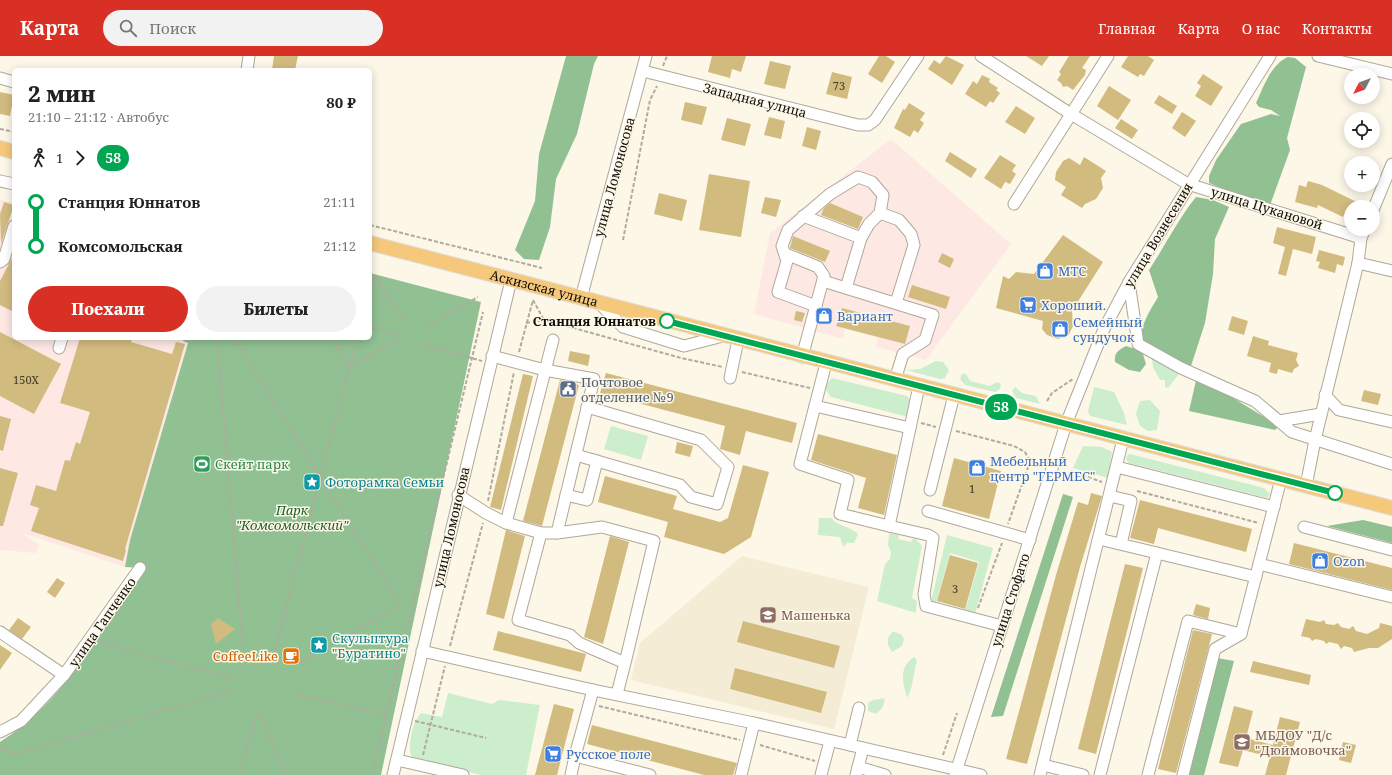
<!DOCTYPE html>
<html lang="ru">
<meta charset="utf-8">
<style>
:root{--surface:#fff;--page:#f2f2f2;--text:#222;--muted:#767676;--accent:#d93025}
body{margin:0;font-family:"Noto Serif",serif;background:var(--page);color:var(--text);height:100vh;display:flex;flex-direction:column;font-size:15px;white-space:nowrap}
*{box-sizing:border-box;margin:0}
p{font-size:13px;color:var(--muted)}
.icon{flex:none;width:22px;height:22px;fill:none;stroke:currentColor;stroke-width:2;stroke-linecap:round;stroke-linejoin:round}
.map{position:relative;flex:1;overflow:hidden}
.drawer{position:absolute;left:12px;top:12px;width:360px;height:272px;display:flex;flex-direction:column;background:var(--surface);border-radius:6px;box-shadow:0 2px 10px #0003}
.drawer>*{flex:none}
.badge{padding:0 8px;border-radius:13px;font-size:14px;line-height:26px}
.needle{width:26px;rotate:228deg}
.controls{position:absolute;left:1344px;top:12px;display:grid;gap:8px}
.controls a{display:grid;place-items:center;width:36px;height:36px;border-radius:50%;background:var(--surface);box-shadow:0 2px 10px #0003;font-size:20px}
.map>.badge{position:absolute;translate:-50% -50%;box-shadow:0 0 0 2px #fff}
.legs{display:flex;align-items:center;gap:6px;height:44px;padding:0 16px;font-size:13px}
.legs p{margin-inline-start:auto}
.summary{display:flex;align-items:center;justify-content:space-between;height:68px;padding:0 16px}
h1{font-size:22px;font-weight:800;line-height:30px}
.button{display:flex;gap:8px;margin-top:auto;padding:8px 16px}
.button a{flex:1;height:46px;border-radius:24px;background:var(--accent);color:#fff;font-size:16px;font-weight:800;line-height:46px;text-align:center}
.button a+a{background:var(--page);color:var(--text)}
ul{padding:0 16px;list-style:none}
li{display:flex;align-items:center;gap:14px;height:44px;font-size:15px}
li i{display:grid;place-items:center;width:6px;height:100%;margin:0 5px;background:currentColor}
li i::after{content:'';width:10px;height:10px;margin:-5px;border:3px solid;border-radius:50%;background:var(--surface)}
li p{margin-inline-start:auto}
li:first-child i{background:linear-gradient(#0000 50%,currentColor 0)}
li:last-child i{background:linear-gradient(currentColor 50%,#0000 0)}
header{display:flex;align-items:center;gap:24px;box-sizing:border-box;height:56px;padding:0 20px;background:var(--accent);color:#fff}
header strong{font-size:19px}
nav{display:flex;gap:22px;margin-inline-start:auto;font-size:14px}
.search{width:280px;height:36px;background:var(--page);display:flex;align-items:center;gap:10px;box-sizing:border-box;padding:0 14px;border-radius:22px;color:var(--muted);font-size:15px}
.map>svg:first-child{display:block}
</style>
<header>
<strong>Карта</strong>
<div class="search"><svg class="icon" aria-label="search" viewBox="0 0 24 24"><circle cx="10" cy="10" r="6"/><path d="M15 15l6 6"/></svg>Поиск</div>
<nav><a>Главная</a><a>Карта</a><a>О нас</a><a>Контакты</a></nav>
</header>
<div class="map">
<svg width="1392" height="719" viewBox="0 0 1392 719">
<rect width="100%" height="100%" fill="#fdf7e8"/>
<path fill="#f4ecd5" d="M742 500 869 531 834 673 631 624 640 587Z"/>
<g fill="#fee8e4">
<path d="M891 83 1011 188 926 304 876 291 878 282 845 273 843 283 754 258 770 177Z"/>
<path d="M0 143 14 147V282H184V285L188 286 130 484 125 511 22 477 39 489 36 497 0 494Z"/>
</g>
<g fill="#cdeecd">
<path d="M1151 298 1182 314 1168 332 1165 331V324H1160L1153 311Z"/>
<path d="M936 305 943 306 949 314 945 322 940 323 906 314 920 313Z"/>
<path d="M962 318H966L970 325 990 330 997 326 1001 328 1000 333 995 336 965 329 960 323Z"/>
<path d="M832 322 907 340 911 345 908 361 831 341 824 331Z"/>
<path d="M1015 331 1022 337 1036 340 1040 348 1016 342 1012 335Z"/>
<path d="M1094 331 1114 336 1124 357 1127 369 1090 360 1088 355Z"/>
<path d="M1150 344 1160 355 1157 374 1148 375 1140 370 1136 358 1140 345Z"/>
<path d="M611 370 648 380 641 404 604 393Z"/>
<path d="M1083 390 1102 391 1112 396 1108 422 1073 412Z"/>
<path d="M1130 398 1264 432 1270 438 1267 442 1129 407 1126 403 1127 399Z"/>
<path d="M819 462H831C839 471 850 470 858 478L854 487H847L843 491 840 481 818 479Z"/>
<path d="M889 477 899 479 898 483 911 486 912 483H916L922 490 912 542 917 545 916 557 877 545 885 508 890 503 891 496 888 489Z"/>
<path d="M947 479 993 492 974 562 936 551 937 546 965 555 979 506 950 497 935 551 930 550Z"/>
<path d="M892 576C898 576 902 578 904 583L902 590 892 596 888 589V582Z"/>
<path d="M914 601 917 604 911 633 907 642C903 626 898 612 914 601Z"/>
<path d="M448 637 492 648 499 644 540 649 526 719H481L412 703C407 690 412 667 421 657L442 661Z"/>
<path d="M885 642 883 651 876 658 868 655V647L873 644Z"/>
</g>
<g fill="#91c093">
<path d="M566 0H598L594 8 577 78 556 123 550 171 539 204 524 203 515 194 535 145 539 98Z"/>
<path d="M1288 1 1295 2 1306 11 1287 82 1290 94 1269 152 1209 127V120L1216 104 1241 68 1271 58 1280 60 1271 54 1259 51 1256 47C1263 32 1271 8 1288 1Z"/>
<path d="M1196 141 1213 144 1229 151 1215 183 1213 218 1205 267 1191 310 1142 286C1138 272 1151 253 1158 241L1149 214C1165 190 1178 163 1196 141Z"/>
<path d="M370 217 481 246 381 719H0V686C64 646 103 573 145 512L125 511 130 484 188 287 183 285 184 282H370Z"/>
<path d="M1126 290 1142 295 1146 308 1140 316 1129 314 1115 306C1114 297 1118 294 1126 290Z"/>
<path d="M1197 320 1279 370 1275 374 1189 355Z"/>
<path d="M1063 438 1073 441 1003 660 991 661Z"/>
<path d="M1363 464 1392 471V487L1327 470Z"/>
<path d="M1212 601 1234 605 1204 719H1184Z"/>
</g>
<g fill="#d2bb7f">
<path d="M274 0H298L295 14H272Z"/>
<path d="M712 0H746L741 16 732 13 730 22 708 16Z"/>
<path d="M879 0H886L895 6 882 27 868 18Z"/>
<path d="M946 0 964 9 952 29 928 13 934 4 940 8Z"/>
<path d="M1026 0H1049L1042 10Z"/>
<path d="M1069 0H1090L1082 12 1086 14 1085 19 1073 34 1067 30 1063 31 1061 27 1057 24 1061 18 1059 16Z"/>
<path d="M1128 0H1148L1154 4 1144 20 1140 18 1138 21 1121 11Z"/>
<path d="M770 5 791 10 785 33 764 28Z"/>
<path d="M832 16 852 21 847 43 826 38Z"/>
<path d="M1203 18 1223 31 1211 50 1195 40 1201 30 1197 27Z"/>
<path d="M982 19 990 23 989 26 998 32 996 34 1000 37 993 47 990 45 986 51 965 38 973 25 977 28Z"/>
<path d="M1109 30 1131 44 1118 64 1097 50Z"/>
<path d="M0 36 14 39 10 60 0 58Z"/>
<path d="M1159 39 1177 50 1172 58 1154 47Z"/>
<path d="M685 46 707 51 702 69 681 64Z"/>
<path d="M909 47 925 57 920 64 924 67 918 77 914 74 910 81 894 72 903 53 905 54Z"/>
<path d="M1016 50 1035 62 1025 78 1005 66Z"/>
<path d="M1182 56 1196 65 1185 81 1172 72Z"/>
<path d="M769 61 785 65 781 83 764 79Z"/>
<path d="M727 62 751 68 745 90 721 84Z"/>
<path d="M1121 63 1138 74 1132 83 1115 72Z"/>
<path d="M807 71 821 75 816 94 802 90Z"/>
<path d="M950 96 977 113 971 122 945 105Z"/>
<path d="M1000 99 1016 109 1012 115 1016 118 1010 128 1005 126 1001 133 984 122Z"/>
<path d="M1084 101 1106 115 1101 122 1103 132 1096 143 1085 148 1082 152 1061 139 1066 131 1055 124 1056 116 1063 105 1069 102 1080 109Z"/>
<path d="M709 118 750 125 741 181 699 174Z"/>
<path d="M1308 125 1322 129 1367 151H1348L1343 161 1318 149 1317 152 1295 146 1299 129 1306 131Z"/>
<path d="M659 137 687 144 682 165 654 158Z"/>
<path d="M765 141 781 144 776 161 761 157Z"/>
<path d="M4 146 14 149 1 188 0 158Z"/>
<path d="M830 147 863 161 858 173 821 159 824 152Z"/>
<path d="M1277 171 1316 181 1312 198 1293 193 1286 220 1278 218 1285 191 1273 187Z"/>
<path d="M1063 179 1103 206 1072 255 1073 270 1069 278 1058 283 1047 279 1042 273 1043 265 996 252 1003 220 1009 223 1016 216 1034 218Z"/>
<path d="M793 180 830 195 825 206 790 192Z"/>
<path d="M1319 194 1345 201 1343 210 1337 208 1335 217 1318 212 1320 206 1316 205Z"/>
<path d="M942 197 954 203 950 212 938 206Z"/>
<path d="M14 198V256L0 249V225Z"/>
<path d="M912 229 950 241 946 253 908 241Z"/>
<path d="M842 252 910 270 905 288 836 270Z"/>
<path d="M796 255 805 257 802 266 794 264Z"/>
<path d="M1232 260 1248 265 1244 279 1228 274Z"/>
<path d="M0 276 61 308 34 358 0 340Z"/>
<path d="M1253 280 1269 285 1268 289 1298 297 1296 304 1299 310 1294 313 1292 317 1278 313 1277 318 1269 316 1271 307 1247 300Z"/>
<path d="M80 282H132L131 286 172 298 176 286 185 288 125 493 126 494 123 505 31 475 39 452 30 449 36 429 56 435 65 404 70 405 76 386 80 388 90 356 60 347Z"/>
<path d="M570 295 590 299 588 310 568 305Z"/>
<path d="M606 317 797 367 792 387 746 375 740 399 720 393 725 370 600 337Z"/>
<path d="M523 318 533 320 501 454 490 451Z"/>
<path d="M560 324 579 329 542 470 523 465Z"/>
<path d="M1364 334 1381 338 1378 349 1361 345Z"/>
<path d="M0 360 11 363 3 395 0 394Z"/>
<path d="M818 378 897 399 884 459 858 452 866 422 811 404Z"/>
<path d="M677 386 693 390 690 401 675 397Z"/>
<path d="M954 402 1001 415 989 463 942 450Z"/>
<path d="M743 409 769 416 751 481 724 498 664 481 668 466 598 446 605 420 677 440 673 453 720 466 728 462Z"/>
<path d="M0 412 18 417 3 470H0Z"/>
<path d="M1091 437 1102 440 1080 511 1027 708 1006 703 1056 519 1078 446 1088 449Z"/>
<path d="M1140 444 1252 473 1246 496 1158 472 1154 488 1130 482Z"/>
<path d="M506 474 525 480 504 563 486 558Z"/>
<path d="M610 480 629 486 603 588 584 581Z"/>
<path d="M1294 487 1392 512V534L1289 508Z"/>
<path d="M950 499 978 507 965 553 937 545Z"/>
<path d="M1125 508 1143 512 1096 698 1078 693Z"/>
<path d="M57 522 65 527 55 542 47 536Z"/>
<path d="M1196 548 1210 552 1208 563 1193 559Z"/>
<path d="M18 562 31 571 22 583 9 574Z"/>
<path d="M218 562 235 573 216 588 211 568Z"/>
<path d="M1306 563 1320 566 1324 564 1326 568 1334 569 1338 567 1341 571 1349 573 1353 570 1356 575 1367 578 1379 572 1380 567 1392 570V583L1378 592H1369L1354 596 1352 592 1344 590 1341 593 1338 588 1329 586 1326 588 1324 585 1316 583 1312 585 1310 582 1301 580Z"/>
<path d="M743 565 840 590 834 612 737 586Z"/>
<path d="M1193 574 1212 578 1176 717 1158 713Z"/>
<path d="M498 575 586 598 581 616 493 594Z"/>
<path d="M0 589 12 597 0 614Z"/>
<path d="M1253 605 1311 619 1309 629 1250 616Z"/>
<path d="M735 612 827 636 821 657 730 633Z"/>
<path d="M554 648 574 653 557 719H535Z"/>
<path d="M1234 650 1253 655 1246 682 1273 689 1280 661 1300 666 1286 719H1265L1270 701 1243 694 1238 711 1219 707Z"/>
<path d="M592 669 737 707 733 719H704L587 688Z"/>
<path d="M1343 686 1356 689 1351 707 1339 704Z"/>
</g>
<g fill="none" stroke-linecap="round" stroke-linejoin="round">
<defs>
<g id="minor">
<path d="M981 0 1071 58 1188 128 1361 182"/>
<path d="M1318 0 1392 18"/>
<path d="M247 14 249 0"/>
<path d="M643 15 858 69H868L875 64 918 0"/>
<path d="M0 22 14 26"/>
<path d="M0 125 14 128"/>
<path d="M1014 148 1108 0"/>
<path d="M1373 154 1392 108"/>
<path d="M880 157 899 164 911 178 914 189 896 247"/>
<path d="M803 160 861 182 846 232"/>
<path d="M786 198 818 211 824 220 802 301"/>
<path d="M0 206 4 203 14 170"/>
<path d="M1358 207 1392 215"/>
<path d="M823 225 933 259 925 284 903 298 895 324"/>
<path d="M1129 226 1138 288 1181 312 1255 345 1292 376 1392 408"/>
<path d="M581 242 646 0"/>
<path d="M598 246 623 271 684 290 723 280"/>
<path d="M816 250 778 236 787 205 782 190 788 174 830 138 858 121 872 126 883 139 880 157 869 168 861 182"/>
<path d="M59 292 62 282"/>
<path d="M492 300 545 314 594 323 557 477"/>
<path d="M826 307 800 408 848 424 840 458 889 470 919 330"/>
<path d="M730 322 738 284"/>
<path d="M1325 339 1339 354 1392 366"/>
<path d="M815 350 910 372"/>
<path d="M1279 365 1321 358"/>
<path d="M576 399 680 429 691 441 717 448 728 411 701 384 587 351"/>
<path d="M1117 411 1274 451"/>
<path d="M1281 423 1259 508 1392 541"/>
<path d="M1306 430 1315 384 1358 207 1361 182 1365 173"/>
<path d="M930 434 954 339"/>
<path d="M458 439 486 457 506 467 541 477"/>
<path d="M566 439 587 444 597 405"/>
<path d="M1110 440 1131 445 1121 488"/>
<path d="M928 455 1030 484"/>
<path d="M506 467 553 284"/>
<path d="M889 470 928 479 933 482 924 538 926 550 1002 570"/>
<path d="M1304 471 1392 494"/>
<path d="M1099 483 1256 521"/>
<path d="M0 576 64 619"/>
<path d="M422 595 593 634 754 667 981 719"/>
<path d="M617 638 625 607 579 587 570 579 518 564 541 477H557L602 471 654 485 625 607"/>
<path d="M0 676 21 665 64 619 140 512"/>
<path d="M850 689 859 652"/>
<path d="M575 700 593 634"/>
<path d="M397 704 463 719"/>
<path d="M1043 709 1083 719"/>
<path d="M858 711 885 719"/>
<path d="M393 719 511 224"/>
<path d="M571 719 575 700 650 719"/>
<path d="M741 719 754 667"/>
<path d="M821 719 830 685"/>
<path d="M856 719 863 692"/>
<path d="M955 719 1066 368 1104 273 1129 226 1270 0"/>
<path d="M1040 719 1123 383"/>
<path d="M1100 719 1157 497"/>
<path d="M1148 719 1188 565 1241 578"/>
<path d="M1183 719 1215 593 1241 578 1259 508"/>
</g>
<g id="major">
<path d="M0 92 14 96"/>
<path id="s1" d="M370 187 1392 452"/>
</g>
</defs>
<use href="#minor" stroke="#aea89a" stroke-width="13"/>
<use href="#major" stroke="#dedddd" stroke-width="16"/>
<g stroke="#b0ab9f" stroke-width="2" stroke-dasharray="4 2" stroke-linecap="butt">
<path d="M663 10 667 0"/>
<path d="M0 73 14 76"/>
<path d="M370 169 542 212"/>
<path d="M623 184 650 44 657 30"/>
<path d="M375 220 404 265"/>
<path d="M370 237 375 220"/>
<path d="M533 244 544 264"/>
<path d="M526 267 545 264 681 302 723 311"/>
<path d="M370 271 400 279"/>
<path d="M425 271 478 241"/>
<path d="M217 282 243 594"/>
<path d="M234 282 400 549 300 607"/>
<path d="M332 282 349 311 399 282"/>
<path d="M421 288 482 305"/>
<path d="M519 296 533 244"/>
<path d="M742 316 810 332"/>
<path d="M1047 345 1052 337 1073 323"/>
<path d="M921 367 936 371"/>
<path d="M956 375 1014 390 1025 396 1028 402 1031 403 1008 468"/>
<path d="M1071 415 1102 426"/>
<path d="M1137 435 1259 467"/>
<path d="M488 445 514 316"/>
<path d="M978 552 1002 487"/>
<path d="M101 587 236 623"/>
<path d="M450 590 483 467"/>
<path d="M273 601 357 282"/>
<path d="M293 637 386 659"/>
<path d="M599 650 740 684"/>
<path d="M260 656 285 719"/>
<path d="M415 665 486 682"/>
<path d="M760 689 815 705"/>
<path d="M0 693 16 698 234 634"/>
<path d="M423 699 445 610"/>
<path d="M943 699 957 657"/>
<path d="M239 719 257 656"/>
<path d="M372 719 483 256"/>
</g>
<use href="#minor" stroke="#fff" stroke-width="11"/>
<use href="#major" stroke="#f5c87c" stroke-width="14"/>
</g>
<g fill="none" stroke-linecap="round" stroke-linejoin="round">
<defs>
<path id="line-1" d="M667 265 1335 437"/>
</defs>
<use href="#line-1" stroke="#fff" stroke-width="9"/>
<use href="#line-1" stroke="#00a651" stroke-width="6"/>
</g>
<defs>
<symbol id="shop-square" viewBox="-11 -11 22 22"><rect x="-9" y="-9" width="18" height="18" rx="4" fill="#3f7fe0" stroke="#fdf7e8"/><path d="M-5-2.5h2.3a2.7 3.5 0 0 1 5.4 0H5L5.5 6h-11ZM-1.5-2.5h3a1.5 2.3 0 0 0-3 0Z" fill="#fff"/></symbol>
<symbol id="supermarket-square" viewBox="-11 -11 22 22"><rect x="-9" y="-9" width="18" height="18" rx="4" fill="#3f7fe0" stroke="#fdf7e8"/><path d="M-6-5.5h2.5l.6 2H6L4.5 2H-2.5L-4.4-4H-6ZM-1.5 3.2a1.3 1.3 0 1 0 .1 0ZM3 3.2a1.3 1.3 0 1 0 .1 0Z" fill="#fff"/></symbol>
<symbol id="civic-square" viewBox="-11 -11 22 22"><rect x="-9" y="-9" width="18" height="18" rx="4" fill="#5c6f8a" stroke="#fdf7e8"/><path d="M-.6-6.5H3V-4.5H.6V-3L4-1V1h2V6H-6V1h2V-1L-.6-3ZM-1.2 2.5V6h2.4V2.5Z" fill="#fff"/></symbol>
<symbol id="stadium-square" viewBox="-11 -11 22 22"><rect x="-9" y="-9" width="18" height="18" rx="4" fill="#2e9e5b" stroke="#fdf7e8"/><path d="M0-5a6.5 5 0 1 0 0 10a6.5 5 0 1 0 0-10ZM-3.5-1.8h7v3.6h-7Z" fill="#fff"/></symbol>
<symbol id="sight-square" viewBox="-11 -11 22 22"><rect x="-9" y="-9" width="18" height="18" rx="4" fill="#0f9aa8" stroke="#fdf7e8"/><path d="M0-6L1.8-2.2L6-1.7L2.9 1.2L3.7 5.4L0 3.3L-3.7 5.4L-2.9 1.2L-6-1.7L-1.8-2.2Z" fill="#fff"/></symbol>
<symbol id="school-square" viewBox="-11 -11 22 22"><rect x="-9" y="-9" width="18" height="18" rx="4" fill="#8d6e63" stroke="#fdf7e8"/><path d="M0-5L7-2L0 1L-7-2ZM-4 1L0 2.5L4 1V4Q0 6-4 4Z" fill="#fff"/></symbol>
<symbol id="cafe-square" viewBox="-11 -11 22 22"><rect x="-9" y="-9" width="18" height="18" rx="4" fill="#e8710a" stroke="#fdf7e8"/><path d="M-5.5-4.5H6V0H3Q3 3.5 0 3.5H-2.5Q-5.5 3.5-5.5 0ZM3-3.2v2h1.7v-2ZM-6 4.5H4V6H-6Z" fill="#fff"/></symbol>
</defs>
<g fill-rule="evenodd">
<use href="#shop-square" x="1035" y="205" width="20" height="20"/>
<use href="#supermarket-square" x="1018" y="239" width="20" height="20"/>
<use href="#shop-square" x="814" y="250" width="20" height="20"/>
<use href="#shop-square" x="1050" y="263" width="20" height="20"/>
<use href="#civic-square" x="558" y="323" width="20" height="20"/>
<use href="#stadium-square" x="192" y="398" width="20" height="20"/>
<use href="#shop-square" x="967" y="402" width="20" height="20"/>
<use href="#sight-square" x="302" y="416" width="20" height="20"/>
<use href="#shop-square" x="1310" y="495" width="20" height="20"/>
<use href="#school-square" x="758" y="549" width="20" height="20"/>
<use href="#sight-square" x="309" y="579" width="20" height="20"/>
<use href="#cafe-square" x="281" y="590" width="20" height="20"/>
<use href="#school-square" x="1232" y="676" width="20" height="20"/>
<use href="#supermarket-square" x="543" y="688" width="20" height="20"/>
</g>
<g fill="#fff" stroke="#00a651" stroke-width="2">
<circle cx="667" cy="265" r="7"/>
<circle cx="1335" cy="437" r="7"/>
</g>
<g text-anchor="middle" stroke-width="3" stroke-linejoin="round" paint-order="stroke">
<g font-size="11" fill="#403926">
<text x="839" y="34">73</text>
<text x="26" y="328">150Х</text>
<text x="972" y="437">1</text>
<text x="955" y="537">3</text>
</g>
<g font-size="13" fill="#100e09" stroke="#fdf7e8">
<text transform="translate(755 44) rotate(14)" y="5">Западная улица</text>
<text transform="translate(614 121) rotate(-75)" y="5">улица Ломоносова</text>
<text transform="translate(1267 152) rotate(17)" y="5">улица Цукановой</text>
<text transform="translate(1158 179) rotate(-59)" y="5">улица Вознесения</text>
<text dy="5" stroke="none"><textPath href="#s1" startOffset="180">Аскизская улица</textPath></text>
<text transform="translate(451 471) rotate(-77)" y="5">улица Ломоносова</text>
<text transform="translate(1010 544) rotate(-72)" y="5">улица Стофато</text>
<text transform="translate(102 566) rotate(-55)" y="5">улица Гапченко</text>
</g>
<g font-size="13" fill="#366cbe" stroke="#fdf7e8" text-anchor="start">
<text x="1058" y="220">МТС</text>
<text x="1041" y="254">Хороший.</text>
<text x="837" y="265">Вариант</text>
<text x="1073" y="271">Семейный<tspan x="1073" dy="15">сундучок</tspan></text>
<text x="990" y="410">Мебельный<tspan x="990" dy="15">центр "ГЕРМЕС"</tspan></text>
<text x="1333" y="510">Ozon</text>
<text x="566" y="703">Русское поле</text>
</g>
<g font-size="13" font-weight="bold" fill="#100e09" stroke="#fdf7e8" text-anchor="end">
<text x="656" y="270">Станция Юннатов</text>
</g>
<g font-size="13" fill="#4e5e75" stroke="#fdf7e8" text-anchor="start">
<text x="581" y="331">Почтовое<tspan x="581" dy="15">отделение №9</tspan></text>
</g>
<g font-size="13" fill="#27864d" stroke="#fdf7e8" text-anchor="start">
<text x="215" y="413">Скейт парк</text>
</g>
<g font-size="13" fill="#0d838f" stroke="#fdf7e8" text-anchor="start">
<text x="325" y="431">Фоторамка Семьи</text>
<text x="332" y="587">Скульптура<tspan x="332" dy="15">"Буратино"</tspan></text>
</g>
<g font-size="13" font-style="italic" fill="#1c5f25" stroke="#fdf7e8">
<text x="292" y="459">Парк<tspan x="292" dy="15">"Комсомольский"</tspan></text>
</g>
<g font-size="13" fill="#785e54" stroke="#fdf7e8" text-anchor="start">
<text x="781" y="564">Машенька</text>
<text x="1255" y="684">МБДОУ "Д/с<tspan x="1255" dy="15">"Дюймовочка"</tspan></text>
</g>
<g font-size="13" fill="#c56008" stroke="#fdf7e8" text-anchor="end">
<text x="278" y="605">CoffeeLike</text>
</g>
</g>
</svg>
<div class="controls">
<a><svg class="needle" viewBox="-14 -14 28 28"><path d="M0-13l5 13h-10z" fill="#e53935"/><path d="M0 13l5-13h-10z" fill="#767676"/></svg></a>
<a><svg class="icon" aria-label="locate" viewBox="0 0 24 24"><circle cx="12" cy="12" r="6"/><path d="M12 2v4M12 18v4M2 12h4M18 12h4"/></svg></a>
<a>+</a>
<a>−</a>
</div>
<b class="badge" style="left:1001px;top:351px;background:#00a651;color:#fff">58</b>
<section class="drawer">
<div class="summary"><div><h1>2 мин</h1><p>21:10 – 21:12 · Автобус</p></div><b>80 ₽</b></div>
<div class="legs"><svg class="icon" aria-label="walk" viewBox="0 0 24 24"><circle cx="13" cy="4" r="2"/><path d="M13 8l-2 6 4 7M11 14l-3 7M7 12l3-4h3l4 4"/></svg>1<svg class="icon" aria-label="forward" viewBox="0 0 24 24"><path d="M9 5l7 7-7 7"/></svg><b class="badge" style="background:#00a651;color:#fff">58</b></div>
<ul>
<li><i style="color:#00a651"></i><b>Станция Юннатов</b><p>21:11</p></li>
<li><i style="color:#00a651"></i><b>Комсомольская</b><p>21:12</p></li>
</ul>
<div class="button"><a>Поехали</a><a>Билеты</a></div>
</section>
</div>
